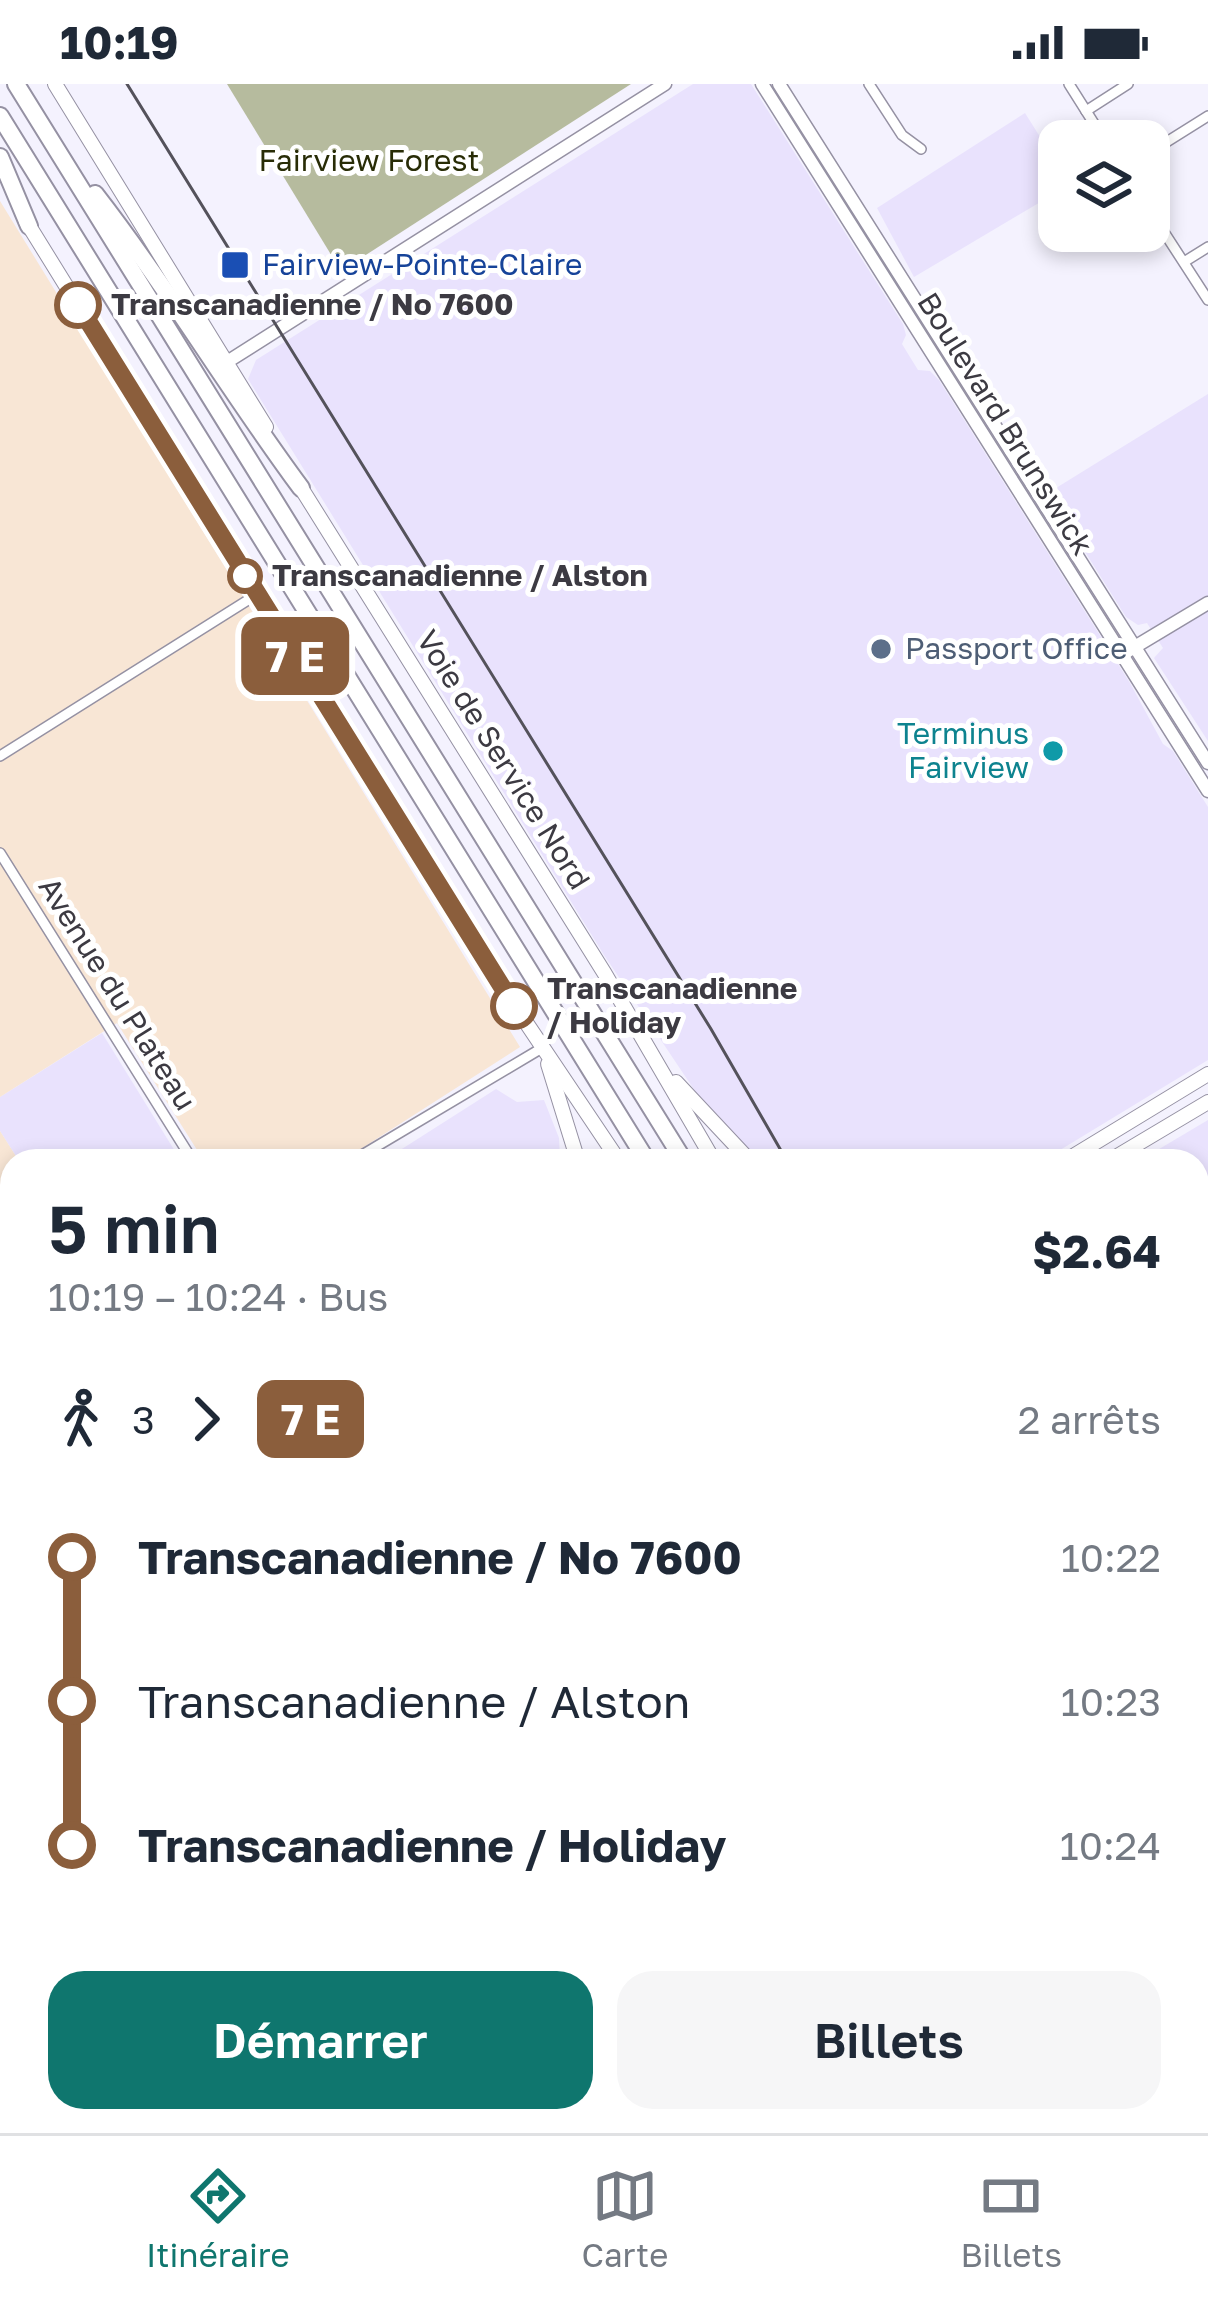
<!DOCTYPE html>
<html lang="fr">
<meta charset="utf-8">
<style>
:root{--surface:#fff;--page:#f6f6f7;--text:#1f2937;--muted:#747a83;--line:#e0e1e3;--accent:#0f766e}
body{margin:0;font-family:"Golos Text",sans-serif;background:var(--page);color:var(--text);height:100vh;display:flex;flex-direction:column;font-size:45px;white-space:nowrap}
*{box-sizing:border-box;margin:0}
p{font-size:39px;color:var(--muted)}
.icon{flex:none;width:66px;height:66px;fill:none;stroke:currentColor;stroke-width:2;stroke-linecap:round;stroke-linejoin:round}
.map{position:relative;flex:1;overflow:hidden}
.details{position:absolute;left:0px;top:1065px;width:1209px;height:984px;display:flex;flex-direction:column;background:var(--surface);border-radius:36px 36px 0 0;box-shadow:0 6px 18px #0003}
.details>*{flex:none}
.badge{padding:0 24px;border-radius:18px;font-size:42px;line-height:78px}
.controls{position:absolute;left:1038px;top:36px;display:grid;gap:24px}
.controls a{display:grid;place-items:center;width:132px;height:132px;border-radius:24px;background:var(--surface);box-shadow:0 6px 18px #0003;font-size:60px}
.map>.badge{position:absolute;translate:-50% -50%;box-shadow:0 0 0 6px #fff}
.legs{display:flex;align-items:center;gap:18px;height:132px;padding:0 48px;font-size:39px}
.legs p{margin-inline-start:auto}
.summary{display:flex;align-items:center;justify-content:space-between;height:204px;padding:0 48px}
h1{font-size:66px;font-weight:600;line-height:90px}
.cta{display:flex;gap:24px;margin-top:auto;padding:24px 48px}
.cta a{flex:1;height:138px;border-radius:36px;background:var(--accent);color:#fff;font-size:48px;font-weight:600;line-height:138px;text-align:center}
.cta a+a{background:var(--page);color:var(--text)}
ul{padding:0 48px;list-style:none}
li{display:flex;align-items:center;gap:42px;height:144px;font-size:45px}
li i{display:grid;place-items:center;width:18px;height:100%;margin:0 15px;background:currentColor}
li i::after{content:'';width:30px;height:30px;margin:-15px;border:9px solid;border-radius:50%;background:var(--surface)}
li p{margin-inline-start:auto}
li:first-child i{background:linear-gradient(#0000 50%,currentColor 0)}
li:last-child i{background:linear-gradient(currentColor 50%,#0000 0)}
.status{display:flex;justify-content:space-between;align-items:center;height:84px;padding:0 60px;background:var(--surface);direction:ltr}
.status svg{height:33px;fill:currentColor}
.tab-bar{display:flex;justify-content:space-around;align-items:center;height:168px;border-top:3px solid var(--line);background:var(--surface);font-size:33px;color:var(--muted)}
.tab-bar a{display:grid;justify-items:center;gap:6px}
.tab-bar .active{color:var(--accent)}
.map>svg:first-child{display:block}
</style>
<div class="status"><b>10:19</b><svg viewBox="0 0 49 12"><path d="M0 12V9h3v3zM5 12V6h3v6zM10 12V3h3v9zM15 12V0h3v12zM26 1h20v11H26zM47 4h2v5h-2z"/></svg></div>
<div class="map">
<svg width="1208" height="2049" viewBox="0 0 1208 2049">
<rect width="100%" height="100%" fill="#f4f2fe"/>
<g fill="#e9e2fd">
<path d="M693 0H751L903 240 906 251 902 260 918 286 930 287 939 296 1130 599 1163 660 1173 667 1208 723V976L1042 1077H761L740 1059 695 1007 604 871 248 295 256 276Z"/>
<path d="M1025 29 1059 83V107L914 193 877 124Z"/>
<path d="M1208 310V657L1154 574 1163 564 1147 539 1138 541 1126 533 1048 409Z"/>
<path d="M102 949 181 1077H19L0 1047V1013Z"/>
<path d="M496 1005 517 1018 544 1016 559 1054 560 1077H383Z"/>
<path d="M1208 1036V1576L1197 1583V1077H1139Z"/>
<path d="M12 1136V1375L0 1327V1144Z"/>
<path d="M0 1656 12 1676V1724L0 1731Z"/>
<path d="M300 2037H445L425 2049H307Z"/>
</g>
<g fill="#f8e6d5">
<path d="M0 117 520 963 342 1077H204L117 939 0 1013Z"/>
<path d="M0 1047 19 1077H12V1136L0 1144Z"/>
<path d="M1208 1580V1839L1197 1821V1586Z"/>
<path d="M445 2037H1186L1194 2049H425Z"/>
</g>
<g fill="#e2e7ce">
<path d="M817 72 971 316V318L815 73Z"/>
<path d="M87 2037H157L165 2049H95Z"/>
</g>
<path fill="#b6bb9e" d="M227 0H631L341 187Z"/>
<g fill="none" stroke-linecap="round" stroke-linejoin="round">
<defs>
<g id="minor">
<path d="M869 0 902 51 921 65"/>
<path d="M1069 0 1105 57"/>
<path d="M1086 27 1128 0"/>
<path d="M1149 69 1208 32"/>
<path d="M1149 125 1208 216"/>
<path d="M1184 178 1208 163"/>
<path d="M0 672 256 511"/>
<path d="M0 769 193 1077"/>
<path d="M352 1077 542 964"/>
<path d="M0 1738 12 1731"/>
<path d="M1197 1750 1208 1743"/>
<path d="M0 1996 12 1995"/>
<path d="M75 2037 82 2049"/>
<path d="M164 2037 171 2049"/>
</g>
<g id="tertiary">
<path d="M762 0 1208 707"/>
<path d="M779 0 1208 679"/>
<path d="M227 278 665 0"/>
<path d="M1128 567 1208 519"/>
<path d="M0 1420 12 1467"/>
<path d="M264 2037 271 2049"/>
<path d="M283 2037 291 2049"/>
</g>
<g id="secondary">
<path d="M55 0 266 343"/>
<path d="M26 137 470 855 619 1077"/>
<path d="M298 399 605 890 714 1077"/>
<path d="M548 980 578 1077"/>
<path d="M676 998 750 1077"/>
<path d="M1065 1077 1208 990"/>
<path d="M1109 1077 1208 1018"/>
<path d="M0 1581 12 1578"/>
<path d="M0 1604 12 1602"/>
<path d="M1197 1845 1208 1863"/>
<path d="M1197 2026 1208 2044"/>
</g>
<g id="motorway">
<path d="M16 0 684 1077"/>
<path d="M0 32 647 1077"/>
<path d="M0 73 29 142"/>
<path d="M95 110C168 204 229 307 301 404"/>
<path d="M1197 1908 1208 1925"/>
<path d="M1197 1966 1208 1984"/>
</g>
</defs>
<use href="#minor" stroke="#9591a3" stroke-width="12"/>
<use href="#tertiary" stroke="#9591a3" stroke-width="15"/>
<use href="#secondary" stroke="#9591a3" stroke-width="16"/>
<use href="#motorway" stroke="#9591a3" stroke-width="20"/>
<use href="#minor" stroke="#fff" stroke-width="9"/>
<use href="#tertiary" stroke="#fff" stroke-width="12"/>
<use href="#secondary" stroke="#fff" stroke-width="14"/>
<use href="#motorway" stroke="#fff" stroke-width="16"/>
<g stroke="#54525b" stroke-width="3">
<path d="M127 0 711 945 787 1077"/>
<path d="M1113 2049 1117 2037"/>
</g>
</g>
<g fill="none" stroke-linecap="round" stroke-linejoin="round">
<defs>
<path id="line-1" d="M78 221 514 922"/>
</defs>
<use href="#line-1" stroke="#fff" stroke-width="27"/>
<use href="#line-1" stroke="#8b5e3c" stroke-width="18"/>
</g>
<rect fill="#1a4fb4" stroke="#fff" stroke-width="4.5" x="220" y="166" width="30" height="30" rx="6"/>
<g fill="#fff" stroke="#8b5e3c" stroke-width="6">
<circle cx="78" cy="221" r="21"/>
<circle cx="245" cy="492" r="15"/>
<circle cx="514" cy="922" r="21"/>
</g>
<circle fill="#5c6f8a" stroke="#fff" stroke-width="4.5" cx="881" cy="565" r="12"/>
<circle fill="#0f9aa8" stroke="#fff" stroke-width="4.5" cx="1053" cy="667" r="12"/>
<g text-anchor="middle" stroke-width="10" stroke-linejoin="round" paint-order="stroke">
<g font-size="30" fill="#282c06" stroke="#fff">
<text x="369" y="87">Fairview Forest</text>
</g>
<g font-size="30" fill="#164399" stroke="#fff" text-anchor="start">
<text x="262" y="191">Fairview-Pointe-Claire</text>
</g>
<g font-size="30" font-weight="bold" fill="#3c3a42" stroke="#fff" text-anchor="start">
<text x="111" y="231">Transcanadienne / No 7600</text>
<text x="272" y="502">Transcanadienne / Alston</text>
<text x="547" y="915">Transcanadienne<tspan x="547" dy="34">/ Holiday</tspan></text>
</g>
<g font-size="30" fill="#3c3a42" stroke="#fff">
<text transform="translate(1005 340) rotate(58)" y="10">Boulevard Brunswick</text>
<text transform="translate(503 676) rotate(58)" y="10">Voie de Service Nord</text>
<text transform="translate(117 910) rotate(58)" y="10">Avenue du Plateau</text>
</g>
<g font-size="30" fill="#4e5e75" stroke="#fff" text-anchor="start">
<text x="905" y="575">Passport Office</text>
</g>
<g font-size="30" fill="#0d838f" stroke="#fff" text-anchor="end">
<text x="1029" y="660">Terminus<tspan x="1029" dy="34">Fairview</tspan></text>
</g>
</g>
</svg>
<div class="controls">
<a><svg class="icon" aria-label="layers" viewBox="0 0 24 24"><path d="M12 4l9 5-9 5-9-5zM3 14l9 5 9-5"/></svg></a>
</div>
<b class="badge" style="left:295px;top:572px;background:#8b5e3c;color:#fff">7 E</b>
<section class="details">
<div class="summary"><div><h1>5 min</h1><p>10:19 – 10:24 · Bus</p></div><b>$2.64</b></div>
<div class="legs"><svg class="icon" aria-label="walk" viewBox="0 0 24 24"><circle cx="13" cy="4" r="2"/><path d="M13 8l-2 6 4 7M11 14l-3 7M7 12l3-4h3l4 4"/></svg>3<svg class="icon" aria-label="forward" viewBox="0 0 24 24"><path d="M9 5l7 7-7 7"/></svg><b class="badge" style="background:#8b5e3c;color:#fff">7 E</b><p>2 arrêts</p></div>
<ul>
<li><i style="color:#8b5e3c"></i><b>Transcanadienne / No 7600</b><p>10:22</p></li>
<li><i style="color:#8b5e3c"></i><span>Transcanadienne / Alston</span><p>10:23</p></li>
<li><i style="color:#8b5e3c"></i><b>Transcanadienne / Holiday</b><p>10:24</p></li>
</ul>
<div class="cta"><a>Démarrer</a><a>Billets</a></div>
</section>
</div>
<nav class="tab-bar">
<a class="active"><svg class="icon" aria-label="directions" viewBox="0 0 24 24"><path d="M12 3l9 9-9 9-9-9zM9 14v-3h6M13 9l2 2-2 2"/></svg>Itinéraire</a>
<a><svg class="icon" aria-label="map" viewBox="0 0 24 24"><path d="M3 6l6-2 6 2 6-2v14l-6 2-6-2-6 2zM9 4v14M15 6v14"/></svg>Carte</a>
<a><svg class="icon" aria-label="tickets" viewBox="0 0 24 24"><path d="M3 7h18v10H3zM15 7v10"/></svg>Billets</a>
</nav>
